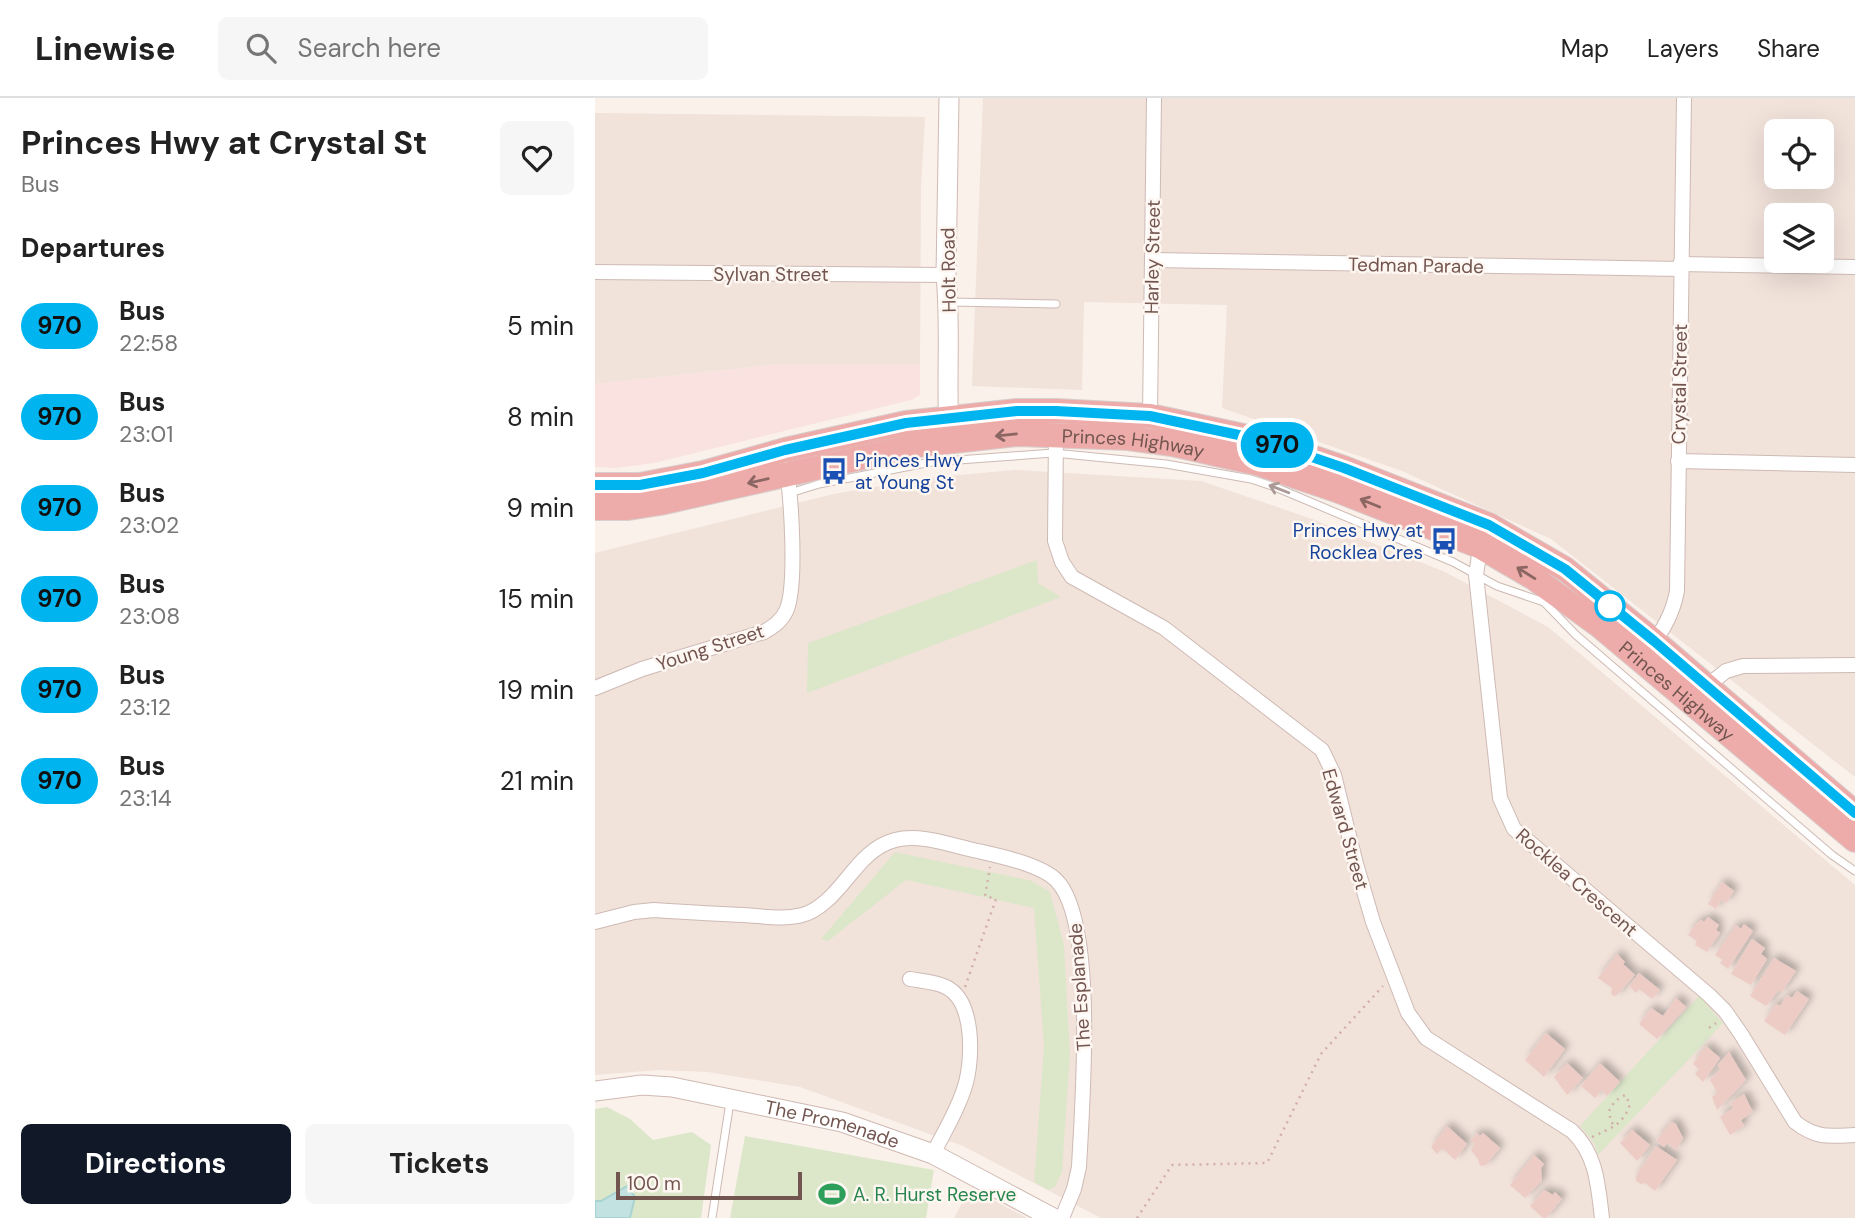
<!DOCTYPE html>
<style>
:root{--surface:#fff;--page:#f6f6f6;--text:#222;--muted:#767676;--line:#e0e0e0;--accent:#111827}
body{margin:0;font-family:"DM Sans",sans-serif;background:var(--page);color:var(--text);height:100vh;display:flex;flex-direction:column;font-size:26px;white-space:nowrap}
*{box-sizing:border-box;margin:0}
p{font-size:23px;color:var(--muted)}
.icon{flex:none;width:38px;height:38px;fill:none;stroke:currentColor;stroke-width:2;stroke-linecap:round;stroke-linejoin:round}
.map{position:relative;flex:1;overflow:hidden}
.drawer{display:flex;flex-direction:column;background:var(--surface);width:595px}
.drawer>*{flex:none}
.badge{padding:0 14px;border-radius:23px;font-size:24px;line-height:46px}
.tools{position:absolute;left:1169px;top:21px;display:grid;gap:14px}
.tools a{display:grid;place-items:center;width:70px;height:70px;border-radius:10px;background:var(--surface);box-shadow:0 7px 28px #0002;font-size:35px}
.scale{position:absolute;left:21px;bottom:18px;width:186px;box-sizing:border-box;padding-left:7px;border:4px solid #735550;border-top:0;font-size:19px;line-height:24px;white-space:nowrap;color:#735550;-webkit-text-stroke:5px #fdf6f1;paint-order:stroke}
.map>.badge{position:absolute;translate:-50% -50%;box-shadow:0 0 0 4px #fff}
h2{padding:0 21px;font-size:26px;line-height:63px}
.round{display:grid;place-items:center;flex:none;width:74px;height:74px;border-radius:10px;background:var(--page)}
.summary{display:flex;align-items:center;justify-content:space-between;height:119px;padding:0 21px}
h1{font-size:33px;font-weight:700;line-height:52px}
.button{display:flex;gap:14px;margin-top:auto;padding:14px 21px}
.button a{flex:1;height:80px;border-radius:10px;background:var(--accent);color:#fff;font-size:28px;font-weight:700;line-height:80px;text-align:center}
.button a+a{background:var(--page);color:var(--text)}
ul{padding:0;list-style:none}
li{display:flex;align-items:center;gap:21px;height:91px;padding:0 21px}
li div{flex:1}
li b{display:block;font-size:26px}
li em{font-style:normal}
li .badge{min-width:77px;font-weight:700;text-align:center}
header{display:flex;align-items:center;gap:42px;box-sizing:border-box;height:98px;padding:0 35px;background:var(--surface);border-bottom:2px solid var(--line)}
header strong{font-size:33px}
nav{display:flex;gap:38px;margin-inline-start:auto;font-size:24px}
.search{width:490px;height:63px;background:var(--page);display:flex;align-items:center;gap:18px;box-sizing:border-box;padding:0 24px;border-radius:10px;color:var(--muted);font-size:26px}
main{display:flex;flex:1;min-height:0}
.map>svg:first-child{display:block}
</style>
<header>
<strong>Linewise</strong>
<div class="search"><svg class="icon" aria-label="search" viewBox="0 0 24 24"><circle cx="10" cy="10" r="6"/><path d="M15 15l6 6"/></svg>Search here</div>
<nav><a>Map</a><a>Layers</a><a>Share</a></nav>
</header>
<main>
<section class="drawer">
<div class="summary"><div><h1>Princes Hwy at Crystal St</h1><p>Bus</p></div><a class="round"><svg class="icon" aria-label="heart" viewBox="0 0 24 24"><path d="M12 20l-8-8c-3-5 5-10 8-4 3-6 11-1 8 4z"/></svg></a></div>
<h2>Departures</h2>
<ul>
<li><span class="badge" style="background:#00b5ef;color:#111">970</span><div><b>Bus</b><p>22:58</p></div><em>5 min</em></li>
<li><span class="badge" style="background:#00b5ef;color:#111">970</span><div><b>Bus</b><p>23:01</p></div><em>8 min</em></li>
<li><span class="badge" style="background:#00b5ef;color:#111">970</span><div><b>Bus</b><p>23:02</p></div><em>9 min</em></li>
<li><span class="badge" style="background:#00b5ef;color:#111">970</span><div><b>Bus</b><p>23:08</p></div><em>15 min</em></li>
<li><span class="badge" style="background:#00b5ef;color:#111">970</span><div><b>Bus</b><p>23:12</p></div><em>19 min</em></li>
<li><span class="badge" style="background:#00b5ef;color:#111">970</span><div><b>Bus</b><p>23:14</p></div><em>21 min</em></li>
</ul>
<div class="button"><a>Directions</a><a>Tickets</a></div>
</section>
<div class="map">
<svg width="1260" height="1120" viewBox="0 0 1260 1120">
<defs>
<filter id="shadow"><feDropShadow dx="4.5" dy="-4.5" stdDeviation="3.5" flood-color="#0004"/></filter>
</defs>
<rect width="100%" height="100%" fill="#faf1eb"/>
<g fill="#f1e2da" fill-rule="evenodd">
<path d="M388 0H1260V679L956 441 807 373 627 310 632 207 489 204 487 292 377 288ZM1181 33H1227V79H1181ZM1181 117H1227V163H1181Z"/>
<path d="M0 15 330 19 326 88 325 266H186L0 286Z"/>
<path d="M420 372 606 383 717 421 850 474 953 529 1260 787V1120H506L368 1048 205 989 113 974 63 972 0 977V455L239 396 331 380Z"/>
<path d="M375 1090 432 1120H359Z"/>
</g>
<path fill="#f9e2e0" d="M186 266H325V297L316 302 59 365 21 370 0 369V286Z"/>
<g fill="#dce7ca">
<path d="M442 462 443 485 466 499 212 595 213 545Z"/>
<path d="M300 754 437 783 455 794 469 847 475 956 467 1074 460 1089 453 1092 439 1084 449 949 439 810 311 782 233 843 226 841Z"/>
<path d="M1104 898 1128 925 1003 1057 999 1045 985 1028Z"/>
<path d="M12 1009 35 1021 58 1042 97 1034 116 1047 106 1120H36L40 1099 32 1088 6 1103H0V1011Z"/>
<path d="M150 1038 339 1072 331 1120H135Z"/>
</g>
<path fill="#c1e2e0" stroke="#a8d3d0" stroke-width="2" d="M32 1088 40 1099 35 1120H0V1103H6Z"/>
<g fill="#edccc6" filter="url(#shadow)">
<path d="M1127 784 1139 793 1131 805 1126 802 1121 811 1113 806Z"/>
<path d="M1113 819 1124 827 1121 832 1125 835 1112 854 1100 847 1102 843 1093 837 1099 828 1106 822 1109 824Z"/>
<path d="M1149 826 1158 833 1133 871 1125 865 1128 862 1120 857 1141 827 1146 831Z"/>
<path d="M1157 841 1170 850 1166 856 1172 861 1156 887 1136 876Z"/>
<path d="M1022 856 1030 864 1028 866 1040 877 1022 897 1018 898 1016 895 1017 890 1003 880Z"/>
<path d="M1179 860 1201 873 1187 894 1184 892 1171 908 1155 898Z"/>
<path d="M1044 875 1065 892 1057 901 1044 891 1041 895 1034 888Z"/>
<path d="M1202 893 1214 901 1190 937 1169 923 1181 906 1185 908 1192 897 1197 900Z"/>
<path d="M1081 900 1091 909 1062 941 1044 926 1056 910 1068 918Z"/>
<path d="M951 935 970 951 949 979 930 962Z"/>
<path d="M1111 948 1125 960 1108 984 1100 976 1104 971 1098 966Z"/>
<path d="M1134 954 1151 982 1122 1012 1117 999 1123 995 1115 982 1125 971 1123 967Z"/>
<path d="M972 965 988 980 972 997 959 979Z"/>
<path d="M1005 965 1025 984 1012 998 1007 992 1000 1000 986 988Z"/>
<path d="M1149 996 1158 1014 1146 1022 1149 1028 1135 1037 1125 1019 1138 1010 1136 1005Z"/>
<path d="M1076 1024 1081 1026 1088 1040 1081 1052 1072 1045 1069 1049 1061 1043Z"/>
<path d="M852 1028 872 1046 860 1062 847 1050 842 1056 836 1049Z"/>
<path d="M1037 1032 1055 1047 1042 1063 1025 1045Z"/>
<path d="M882 1035 885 1038 888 1035 905 1050 891 1067 885 1068 883 1061 876 1052 880 1046 876 1042Z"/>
<path d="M1061 1048 1082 1062 1060 1093 1050 1085 1046 1086 1041 1083V1078Z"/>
<path d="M939 1057 949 1066 946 1070 947 1083 930 1100 915 1087Z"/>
<path d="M949 1092 958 1097 960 1094 967 1101 951 1120H948L935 1108Z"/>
</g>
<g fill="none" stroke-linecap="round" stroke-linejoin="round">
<defs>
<g id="lane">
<path d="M354 204 461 206"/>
<path d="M195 395 224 386 336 364 459 355 571 366 656 381 680 389 858 464 902 488 949 504 981 537 1237 757 1260 773"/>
<path d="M117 1120 135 1004"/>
</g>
<g id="street">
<path d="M557 162 1085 171"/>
<path d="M1085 166 1260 169"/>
<path d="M0 174 351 177"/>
<path d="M555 318 559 0"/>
<path d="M461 335 460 443 467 464 477 479 569 530 727 652 739 677 761 766 778 824 813 915 831 940 977 1033C1002 1057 1003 1088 1007 1120"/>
<path d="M1083 363 1260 367"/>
<path d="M886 444 881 477 905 700 919 731 1114 897 1130 913 1146 936 1200 1024C1222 1041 1233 1038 1260 1037"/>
<path d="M1055 548C1070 531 1078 514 1082 493L1089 0"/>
<path d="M1112 588 1131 573 1148 568 1260 567"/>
<path d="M0 590 47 571 169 534C179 528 187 523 192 511 202 484 196 402 192 371"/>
<path d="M0 824 39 814 59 812C89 814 119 816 149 817 168 818 188 822 207 817 216 815 223 810 230 804 254 784 267 751 300 742 326 735 358 748 383 753 405 758 447 767 462 783 502 825 487 1009 484 1069L479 1091 467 1120"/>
<path d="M315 881C326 883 341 884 351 889 380 903 378 962 370 988 363 1012 349 1034 338 1056"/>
</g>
<g id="secondary">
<path d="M354 335C351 282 356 229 351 177L354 0"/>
<path id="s1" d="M0 993 47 987 77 989 247 1024 338 1056 458 1120"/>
</g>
<g id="highway">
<path d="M0 387H45L108 375 190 352 311 325 422 313H461L555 318 667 342 749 370 894 427 970 471 1059 543 1260 715"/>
<path id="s2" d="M0 410H33L65 405 323 347 423 336 533 340 577 346 661 365 744 393 884 448 939 480 1005 528 1260 742"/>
</g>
</defs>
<use href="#lane" stroke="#cebab4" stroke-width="9"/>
<use href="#street" stroke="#cebab4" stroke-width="16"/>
<use href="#secondary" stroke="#d0b9b2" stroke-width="21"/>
<use href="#highway" stroke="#d8cfce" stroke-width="26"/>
<g stroke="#d2afa8" stroke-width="2.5" stroke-dasharray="2 5" stroke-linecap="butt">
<path d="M370 889 401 801 390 798 395 769"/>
<path d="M1114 930 1121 925"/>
<path d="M997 1039C1015 1030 1028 1028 1035 1006L1030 997 1020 1003 1014 1013 1016 1024 1020 1027"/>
<path d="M542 1120 577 1067 672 1065 726 956 788 888"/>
</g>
<use href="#lane" stroke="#fff" stroke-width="7"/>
<use href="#street" stroke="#fff" stroke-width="14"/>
<use href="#secondary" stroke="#fff" stroke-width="19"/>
<use href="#highway" stroke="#edaca9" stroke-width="24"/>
</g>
<defs><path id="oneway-shaft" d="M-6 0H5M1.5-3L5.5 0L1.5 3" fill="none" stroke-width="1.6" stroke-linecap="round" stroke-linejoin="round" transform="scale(1.75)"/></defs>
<g stroke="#8b6662">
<use href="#oneway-shaft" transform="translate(411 337) rotate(174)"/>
<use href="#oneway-shaft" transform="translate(163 383) rotate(167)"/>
<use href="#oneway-shaft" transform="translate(775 405) rotate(-158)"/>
<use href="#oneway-shaft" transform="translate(931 475) rotate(-148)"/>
</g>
<use stroke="#ab9996" href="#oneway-shaft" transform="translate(684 391) rotate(-159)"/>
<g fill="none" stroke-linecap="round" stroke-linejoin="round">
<defs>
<path id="line" d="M0 387H45L108 375 190 352 311 325 422 313H461L555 318 667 342 749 370 894 427 970 471 1059 543 1260 715"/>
</defs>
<use href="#line" stroke="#fff" stroke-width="16"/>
<use href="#line" stroke="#00b5ef" stroke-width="10"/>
</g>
<defs>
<symbol id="bus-bare" viewBox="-9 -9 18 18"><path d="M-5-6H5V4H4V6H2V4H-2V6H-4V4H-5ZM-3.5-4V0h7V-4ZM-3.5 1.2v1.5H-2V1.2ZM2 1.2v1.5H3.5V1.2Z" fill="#1a4fb4" stroke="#fdf6f1" stroke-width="2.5" paint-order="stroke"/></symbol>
<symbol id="stadium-bare" viewBox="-9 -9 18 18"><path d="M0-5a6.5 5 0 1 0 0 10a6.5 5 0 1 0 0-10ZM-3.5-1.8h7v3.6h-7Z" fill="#2e9e5b" stroke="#fdf6f1" stroke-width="2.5" paint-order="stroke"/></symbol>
</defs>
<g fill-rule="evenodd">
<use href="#bus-bare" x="220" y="354" width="38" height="38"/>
<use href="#bus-bare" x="830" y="424" width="38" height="38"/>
<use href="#stadium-bare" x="218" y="1077" width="38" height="38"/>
</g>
<circle fill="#fff" stroke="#00b5ef" stroke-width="3.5" cx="1015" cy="508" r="14"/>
<g text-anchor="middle" stroke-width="5" stroke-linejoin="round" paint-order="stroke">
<g font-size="19" fill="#735550" stroke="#fdf6f1">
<text transform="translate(557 159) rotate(-89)" y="7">Harley Street</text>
<text transform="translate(821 167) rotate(1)" y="7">Tedman Parade</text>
<text transform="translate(353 172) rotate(-91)" y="7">Holt Road</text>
<text x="176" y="183">Sylvan Street</text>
<text transform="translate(1084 286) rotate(-89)" y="7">Crystal Street</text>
<text dy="7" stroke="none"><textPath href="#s2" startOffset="546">Princes Highway</textPath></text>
<text transform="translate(115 549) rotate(-18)" y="7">Young Street</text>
<text dy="7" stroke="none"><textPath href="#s2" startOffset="1155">Princes Highway</textPath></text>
<text transform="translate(751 731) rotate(74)" y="7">Edward Street</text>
<text transform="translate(982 784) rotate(41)" y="7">Rocklea Crescent</text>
<text transform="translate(484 889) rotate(-94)" y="7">The Esplanade</text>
<text dy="7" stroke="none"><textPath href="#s1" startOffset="242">The Promenade</textPath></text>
</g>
<g font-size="19" fill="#164399" stroke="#fdf6f1" text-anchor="start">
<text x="260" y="369">Princes Hwy<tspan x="260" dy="22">at Young St</tspan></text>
<text x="828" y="439" text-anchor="end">Princes Hwy at<tspan x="828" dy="22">Rocklea Cres</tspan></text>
</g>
<g font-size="19" fill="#27864d" stroke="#fdf6f1" text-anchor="start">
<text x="258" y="1103">A. R. Hurst Reserve</text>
</g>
</g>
</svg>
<div class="tools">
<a><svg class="icon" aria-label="locate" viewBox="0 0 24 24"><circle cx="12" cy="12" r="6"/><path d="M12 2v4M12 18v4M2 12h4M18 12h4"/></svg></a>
<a><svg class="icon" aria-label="layers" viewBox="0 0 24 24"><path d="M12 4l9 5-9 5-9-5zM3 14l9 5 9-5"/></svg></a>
</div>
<div class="scale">100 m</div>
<b class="badge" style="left:682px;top:347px;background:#00b5ef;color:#111">970</b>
</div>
</main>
